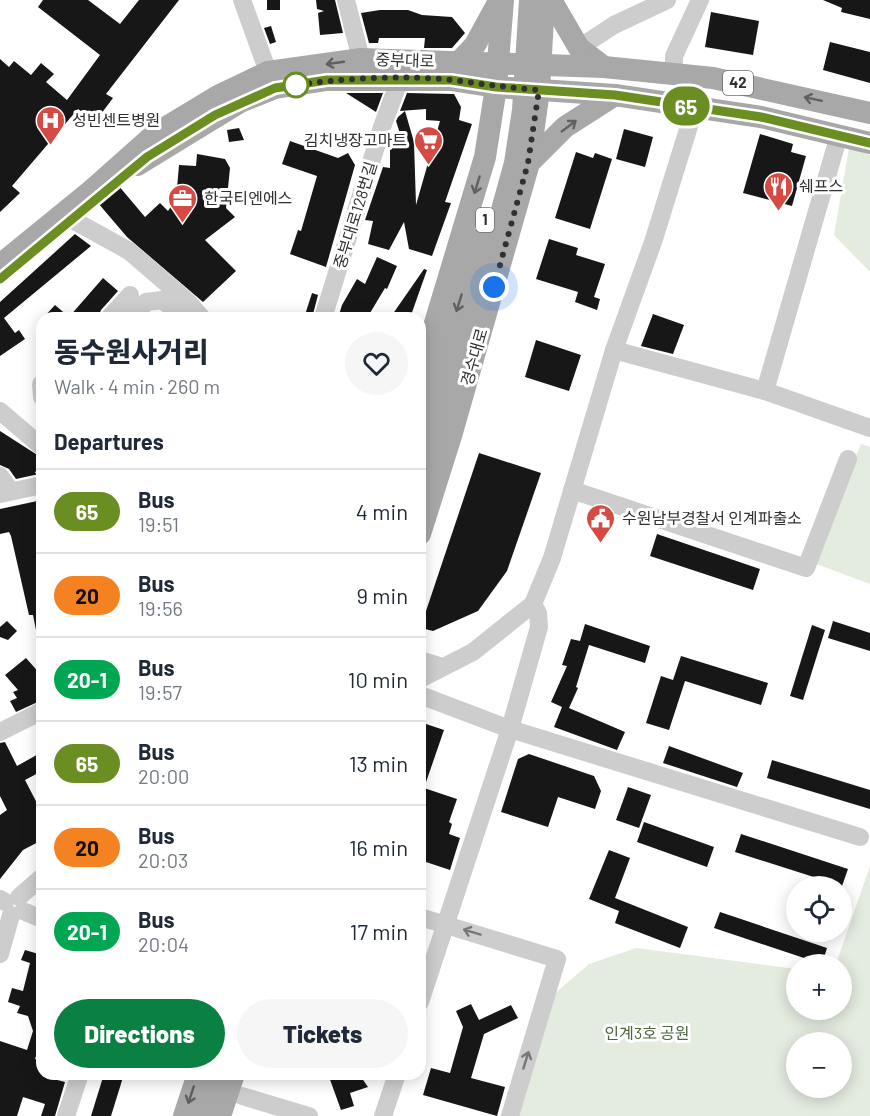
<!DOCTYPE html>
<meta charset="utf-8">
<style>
:root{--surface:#fff;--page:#f6f6f7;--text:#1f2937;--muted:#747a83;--line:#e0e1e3;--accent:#0b8043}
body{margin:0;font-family:Barlow,"Noto Sans KR",sans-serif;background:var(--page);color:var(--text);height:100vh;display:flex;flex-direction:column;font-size:22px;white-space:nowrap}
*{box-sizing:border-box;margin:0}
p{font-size:20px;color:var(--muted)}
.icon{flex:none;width:33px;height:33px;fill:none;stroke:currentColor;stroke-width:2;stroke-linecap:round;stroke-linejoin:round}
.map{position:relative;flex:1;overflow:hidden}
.side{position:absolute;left:36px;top:312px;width:390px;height:768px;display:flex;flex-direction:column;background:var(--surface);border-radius:18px;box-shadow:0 3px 15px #0003}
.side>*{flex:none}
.badge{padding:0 12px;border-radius:20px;font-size:21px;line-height:39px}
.tools{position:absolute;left:786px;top:876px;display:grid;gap:12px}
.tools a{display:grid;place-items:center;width:66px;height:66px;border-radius:50%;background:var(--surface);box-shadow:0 3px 15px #0003;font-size:30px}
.you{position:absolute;width:30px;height:30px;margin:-15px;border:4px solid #fff;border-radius:50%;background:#1a73e8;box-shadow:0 0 0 9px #1a73e833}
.map>.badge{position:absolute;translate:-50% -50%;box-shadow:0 0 0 3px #fff}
h2{padding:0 18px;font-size:22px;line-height:54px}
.round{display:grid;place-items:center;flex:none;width:63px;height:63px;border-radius:32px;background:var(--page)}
.overview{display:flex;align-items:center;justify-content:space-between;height:102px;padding:0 18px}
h1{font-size:28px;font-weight:800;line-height:45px}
.primary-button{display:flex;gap:12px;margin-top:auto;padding:12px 18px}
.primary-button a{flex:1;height:69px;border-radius:36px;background:var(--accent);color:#fff;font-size:24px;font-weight:800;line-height:69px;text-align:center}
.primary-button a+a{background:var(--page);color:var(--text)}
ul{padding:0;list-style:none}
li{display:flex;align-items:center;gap:18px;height:84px;padding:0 18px;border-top:2px solid var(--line)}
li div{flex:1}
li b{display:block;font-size:22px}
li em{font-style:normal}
li .badge{min-width:66px;font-weight:700;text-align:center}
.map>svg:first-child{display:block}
</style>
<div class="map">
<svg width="870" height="1116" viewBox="0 0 870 1116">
<rect width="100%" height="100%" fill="#fff"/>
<g fill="#e4ebdf" fill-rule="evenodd">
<path d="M849 148 870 155V272L834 235Z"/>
<path d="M861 444 870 447V584L811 562Z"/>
<path d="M870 866V1116H509L539 1007 589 964 636 948 796 969V1010H842V964H836ZM796 1042H842V1088H796Z"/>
</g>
<g fill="#171717">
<path d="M43 0H88L120 24 139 0H179L106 94 113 98 95 122 78 109 12 186 20 193 0 212V59L9 67 14 61 31 75 41 63 54 74 46 82 67 100 100 55 38 7Z"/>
<rect x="267" y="0" width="13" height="10"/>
<path d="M316 0H335L343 33 320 35 318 13 324 11 317 9Z"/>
<path d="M823 0H870V19L841 12 842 8Z"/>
<path d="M380 10H408L422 15 452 17 465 33 452 48H424L425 38H379L378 43H369L361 13Z"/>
<path d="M711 12 759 21 753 55 705 47Z"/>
<path d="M271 26 276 42 270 44 264 28Z"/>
<path d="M830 42 870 52V83L823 70Z"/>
<path d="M346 93H383L376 112Z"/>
<path d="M407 93 454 94 461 107 459 120 472 124 445 202 451 203 432 256 409 249 404 222 389 250 368 244 373 221 365 220 383 167 390 168V144L403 143 396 121 398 117 405 111 414 142 416 205 440 121 426 120V109L400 111Z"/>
<path d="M239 128 244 140 229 142 227 130Z"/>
<path d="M624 129 653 137 645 167 616 159Z"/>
<path d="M760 134 793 144 791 152 806 156 792 206 743 193Z"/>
<path d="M290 141 338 158 348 153 355 165 326 267 290 254 298 230 301 231 317 176 282 164Z"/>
<path d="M576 152 593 158 595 153 612 159 590 229 555 218Z"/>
<path d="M197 154 225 159 230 168 226 208 235 217 205 240 236 271 203 302 127 237 98 203 118 185 145 217 160 203 168 211 176 199 179 165 196 166Z"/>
<path d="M75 234 91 246 4 318 15 333 19 330 25 339 0 356V302Z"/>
<path d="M549 239 578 248 576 255 605 264 594 297 600 299 597 310 575 302 578 292 536 279Z"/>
<path d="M377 257 397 266 387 289 385 288 367 318H338L342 305 357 279 365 284Z"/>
<path d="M424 269 427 270 410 318H390Z"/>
<path d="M103 278 118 291 101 310 98 318H43L55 305 69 317Z"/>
<path d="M312 293 318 295 312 318H304Z"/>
<path d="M653 314 684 325 673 354 641 346Z"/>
<path d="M536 340 581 355 569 391 525 377Z"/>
<path d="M0 431 42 458 35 473 39 474 16 479 9 469 0 465Z"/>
<path d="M479 453 541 473 507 571 478 611 433 631 425 629 423 625 425 614Z"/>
<path d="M42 500V635H37L33 615H29L11 536 9 532 0 534V509Z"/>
<path d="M657 534 760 569 753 590 650 556Z"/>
<path d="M7 621 17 631 8 640 0 637V627Z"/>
<path d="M833 621 870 633V651L828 638Z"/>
<path d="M585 624 650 646 645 663 589 645 576 687 578 688 569 708 625 732 617 750 554 727 562 707 551 702 567 666 562 665 571 639 580 641Z"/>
<path d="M812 625 825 630 803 700 790 696Z"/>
<path d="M681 656 768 683 761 705 685 681 669 730 646 723 661 676 673 680Z"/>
<path d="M26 658 42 676V700L16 712 10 701 17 698 13 692 18 690 5 675Z"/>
<path d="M420 722 444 730 424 788 457 799 449 822 452 824 449 834 460 838 450 870 420 860Z"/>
<path d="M5 742 17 766 42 752V771L25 780 39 807 42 806V840L23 850 0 879V815L7 810 0 796V743Z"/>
<path d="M669 746 743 773 737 787 663 763Z"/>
<path d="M529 754 594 776 601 791 595 809 558 797 548 827 501 812 518 759Z"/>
<path d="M772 760 870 790V809L767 778Z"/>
<path d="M628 787 651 795 639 828 616 820Z"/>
<path d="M644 822 714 847 707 867 637 842Z"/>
<path d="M741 834 848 869 842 886 735 852Z"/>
<path d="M609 850 630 858 615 898 688 927 680 948 615 923 619 911 589 899Z"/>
<path d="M720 912 827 948 822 964 714 928Z"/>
<path d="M25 950 42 955V1052L39 1047 35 1059 42 1061V1076L65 1082 55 1116H41L45 1104 23 1097 17 1116H0V1041L27 1050 33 1031 28 1016 17 1013 20 1006 8 1002 12 988 23 991 30 963 21 960Z"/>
<path d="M471 1004 479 1020 511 1005 518 1018 484 1034 471 1078 505 1087 497 1116 423 1095 431 1068 450 1073 463 1027 456 1011Z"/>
<path d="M104 1074H124L111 1116H91Z"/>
<path d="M328 1074H359L368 1087 350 1093 354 1106 341 1110Z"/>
</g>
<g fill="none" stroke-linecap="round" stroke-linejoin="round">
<g stroke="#cdcdcd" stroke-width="18">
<path d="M242 0 268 72"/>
<path d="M346 0 361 59"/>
<path d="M579 48 614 25 667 0"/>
<path d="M674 75V56L700 0"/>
<path d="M71 219 129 251 187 301 202 318"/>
<path d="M109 318 130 295"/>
<path d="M133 318 146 302 162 300 185 318"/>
<path d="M323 318 382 127 400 79"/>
<path d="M614 350 765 391 870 428"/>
<path d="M41 384 42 397"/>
<path d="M765 391 839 135"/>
<path d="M0 411 42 447"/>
<path d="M0 476 11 491"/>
<path d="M572 490 806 568 848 459"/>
<path d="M0 494 42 485"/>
<path d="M420 660 443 667"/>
<path d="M420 679 473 652 533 604 552 558 614 350 653 242 695 107"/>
<path d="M420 695 510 729 860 837"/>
<path d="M0 732 42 711"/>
<path d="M19 897 42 877"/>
<path d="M0 899 5 902"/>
<path d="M23 911 42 919"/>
<path d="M420 917 557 959 510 1116"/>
<path d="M0 954 11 915"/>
<path d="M420 1002 510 729 539 627 538 613 533 604"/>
<path d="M242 1096 309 1116"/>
<path d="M66 1116 80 1074"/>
<path d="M383 1116 397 1074"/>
</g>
<g stroke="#a8a8a8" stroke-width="22">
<path d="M551 0 579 48 604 67"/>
<path d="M459 62 475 45 499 1"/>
<path d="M529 163 565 127 615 95"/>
<path d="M137 165 240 102 275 88 327 80H451L496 87 615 95 761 117 870 143"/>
<path d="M0 265 92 190 155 134 218 96 268 72 361 59 604 67 713 78 870 113"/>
<path d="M420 373 485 157 496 87 503 0"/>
<path d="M420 534 451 436 529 163 539 90 544 0"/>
<path d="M184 1116 198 1074"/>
<path d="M204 1116 217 1074"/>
<path d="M220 1116 234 1074"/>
</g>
<g stroke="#a8a8a8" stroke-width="22">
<path d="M420 434 478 240"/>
<path d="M420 493 471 322 515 163 523 110 530 0"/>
</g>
</g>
<defs><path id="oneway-shaft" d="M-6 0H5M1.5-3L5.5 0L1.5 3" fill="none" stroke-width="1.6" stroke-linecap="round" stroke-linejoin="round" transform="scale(1.5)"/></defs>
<g stroke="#606060">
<use href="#oneway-shaft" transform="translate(335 63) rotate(172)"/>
<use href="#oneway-shaft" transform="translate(813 99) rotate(-168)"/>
<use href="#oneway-shaft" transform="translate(569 126) rotate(-37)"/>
<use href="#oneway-shaft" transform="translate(477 185) rotate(107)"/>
<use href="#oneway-shaft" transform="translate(459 303) rotate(107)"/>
<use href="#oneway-shaft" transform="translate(191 1095) rotate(108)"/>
</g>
<g stroke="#777">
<use href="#oneway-shaft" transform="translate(472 932) rotate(-163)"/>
<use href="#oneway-shaft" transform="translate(526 1060) rotate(-73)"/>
</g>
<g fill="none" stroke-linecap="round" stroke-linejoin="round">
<defs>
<path id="line" d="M0 279 147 157 215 115 275 88 327 80H451L496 87 615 95 761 117 870 143"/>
</defs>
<use href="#line" stroke="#fff" stroke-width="14"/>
<use href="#line" stroke="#6b8e23" stroke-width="9"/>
<path stroke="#303030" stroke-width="6" stroke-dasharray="0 10.8" d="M296 85 292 86C338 78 406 75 453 80 482 84 510 88 539 90L528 163 494 287"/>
</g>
<defs>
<symbol id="hospital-pin" viewBox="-11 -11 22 30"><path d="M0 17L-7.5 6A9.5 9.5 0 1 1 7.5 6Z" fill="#d54b44" stroke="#fff"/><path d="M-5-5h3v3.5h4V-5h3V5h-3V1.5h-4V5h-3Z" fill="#fff"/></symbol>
<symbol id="supermarket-pin" viewBox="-11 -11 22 30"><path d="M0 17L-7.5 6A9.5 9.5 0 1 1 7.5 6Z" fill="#d54b44" stroke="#fff"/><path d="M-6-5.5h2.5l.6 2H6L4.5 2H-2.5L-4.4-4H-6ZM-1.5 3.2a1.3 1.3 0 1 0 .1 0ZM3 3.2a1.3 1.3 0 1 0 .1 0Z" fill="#fff"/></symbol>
<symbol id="restaurant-pin" viewBox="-11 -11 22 30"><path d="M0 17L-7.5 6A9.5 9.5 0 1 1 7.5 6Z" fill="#d54b44" stroke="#fff"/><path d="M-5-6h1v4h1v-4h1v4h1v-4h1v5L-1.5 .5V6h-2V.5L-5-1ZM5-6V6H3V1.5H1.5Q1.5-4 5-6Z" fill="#fff"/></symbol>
<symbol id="office-pin" viewBox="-11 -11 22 30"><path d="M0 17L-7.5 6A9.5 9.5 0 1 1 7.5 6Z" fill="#d54b44" stroke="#fff"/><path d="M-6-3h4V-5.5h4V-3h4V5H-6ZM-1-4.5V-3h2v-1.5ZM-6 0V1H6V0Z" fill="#fff"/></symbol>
<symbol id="civic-pin" viewBox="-11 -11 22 30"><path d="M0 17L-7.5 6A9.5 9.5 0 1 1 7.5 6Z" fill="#d54b44" stroke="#fff"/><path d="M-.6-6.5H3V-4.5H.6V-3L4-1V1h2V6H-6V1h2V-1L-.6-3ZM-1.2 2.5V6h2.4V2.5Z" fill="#fff"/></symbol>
</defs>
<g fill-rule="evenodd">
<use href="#hospital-pin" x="34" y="104" width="33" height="45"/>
<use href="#supermarket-pin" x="412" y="124" width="33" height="45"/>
<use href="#restaurant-pin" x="762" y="170" width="33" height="45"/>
<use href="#office-pin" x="166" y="182" width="33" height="45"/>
<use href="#civic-pin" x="584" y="502" width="33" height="45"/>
</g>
<circle fill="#fff" stroke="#6b8e23" stroke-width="3" cx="296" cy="85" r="12"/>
<g text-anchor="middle" stroke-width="6" stroke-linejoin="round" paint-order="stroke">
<g fill="#fff" stroke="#6e6e6e" stroke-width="1.5">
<rect x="723" y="71" width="30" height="24" rx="4.5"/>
<rect x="476" y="208" width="18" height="24" rx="4.5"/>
</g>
<g font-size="15" font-weight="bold" fill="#303030">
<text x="738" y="88">42</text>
<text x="485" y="225">1</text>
</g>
<g font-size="16" fill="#303030" stroke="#fff">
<text transform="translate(405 60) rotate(2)" y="6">중부대로</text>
<text transform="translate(355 215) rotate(-73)" y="6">중부대로128번길</text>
<text transform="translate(474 357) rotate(-74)" y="6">경수대로</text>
</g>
<g font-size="16" fill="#303030" stroke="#fff" text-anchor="start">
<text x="72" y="126">성빈센트병원</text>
<text x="407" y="146" text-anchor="end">김치냉장고마트</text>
<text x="799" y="192">쉐프스</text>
<text x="204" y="204">한국티엔에스</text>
<text x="622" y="524">수원남부경찰서 인계파출소</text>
</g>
<g font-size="16" fill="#4e6741" stroke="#fff">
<text x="647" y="1039">인계3호 공원</text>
</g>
</g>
</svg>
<div class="tools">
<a><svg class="icon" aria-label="locate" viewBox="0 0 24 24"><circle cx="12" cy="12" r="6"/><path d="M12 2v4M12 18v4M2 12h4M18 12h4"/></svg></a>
<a>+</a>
<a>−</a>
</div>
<div class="you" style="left:494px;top:287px"></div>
<b class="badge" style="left:686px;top:106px;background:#6b8e23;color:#fff">65</b>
<section class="side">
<div class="overview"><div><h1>동수원사거리</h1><p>Walk · 4 min · 260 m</p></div><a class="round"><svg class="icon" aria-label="heart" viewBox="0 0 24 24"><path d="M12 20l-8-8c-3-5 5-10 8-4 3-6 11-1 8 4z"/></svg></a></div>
<h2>Departures</h2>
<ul>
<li><span class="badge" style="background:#6b8e23;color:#fff">65</span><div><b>Bus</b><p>19:51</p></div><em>4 min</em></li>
<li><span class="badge" style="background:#f58220;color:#111">20</span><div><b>Bus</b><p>19:56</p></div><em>9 min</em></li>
<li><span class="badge" style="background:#00a651;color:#fff">20-1</span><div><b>Bus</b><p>19:57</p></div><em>10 min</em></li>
<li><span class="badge" style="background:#6b8e23;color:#fff">65</span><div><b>Bus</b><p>20:00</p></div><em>13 min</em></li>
<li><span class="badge" style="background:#f58220;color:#111">20</span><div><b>Bus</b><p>20:03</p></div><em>16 min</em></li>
<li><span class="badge" style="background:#00a651;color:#fff">20-1</span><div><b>Bus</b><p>20:04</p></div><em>17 min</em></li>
</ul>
<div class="primary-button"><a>Directions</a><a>Tickets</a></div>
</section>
</div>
